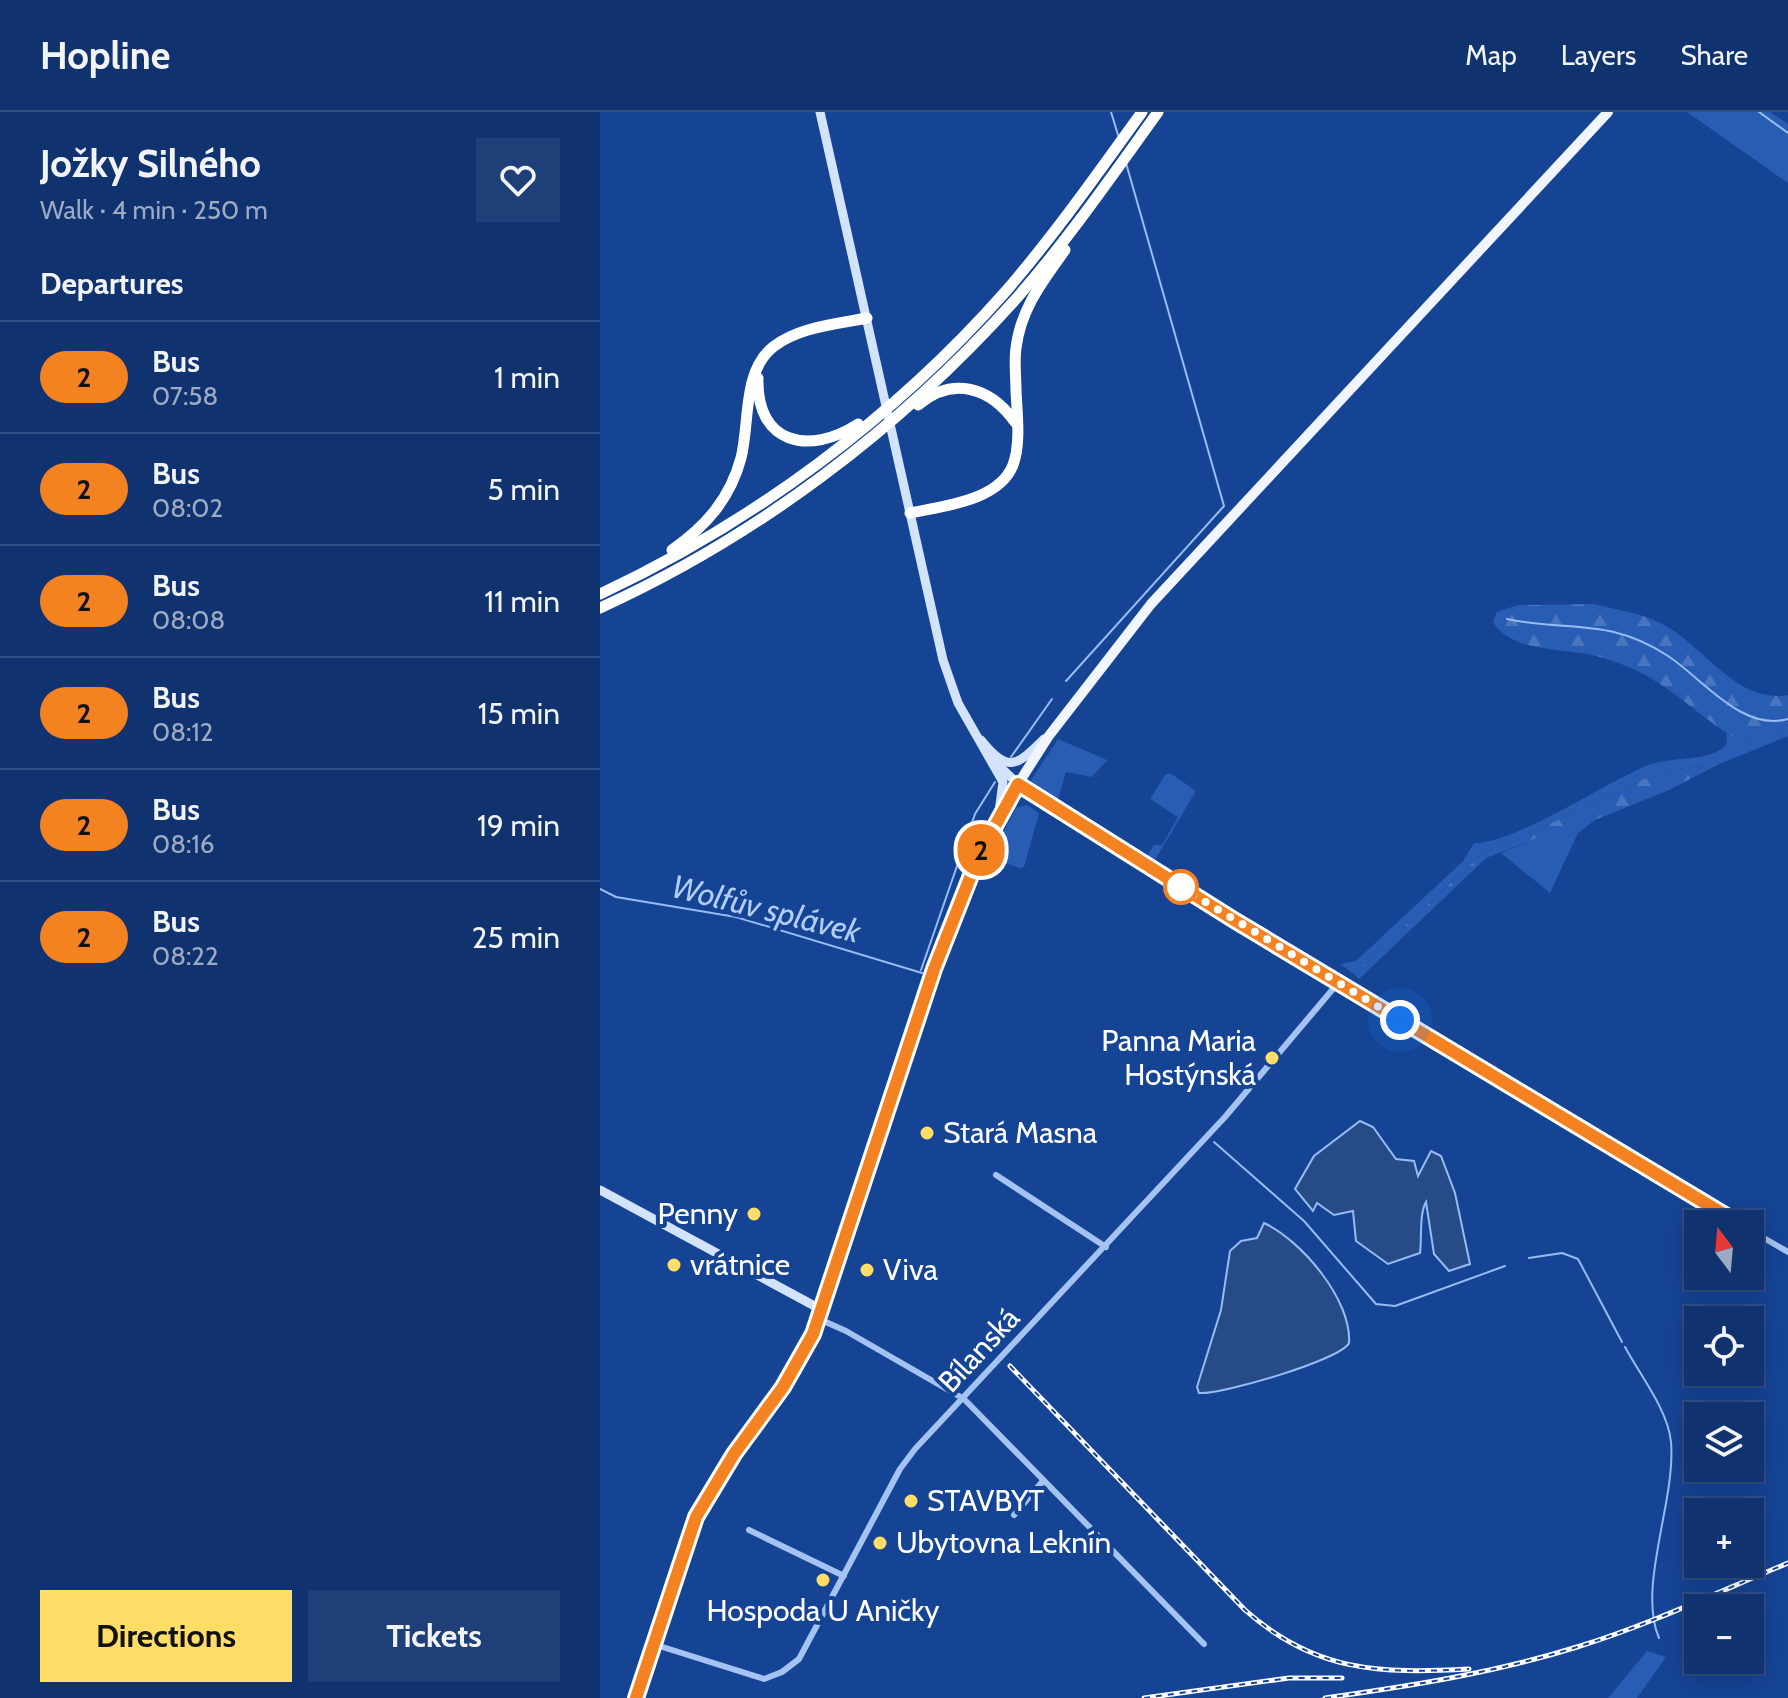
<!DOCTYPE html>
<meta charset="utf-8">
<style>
:root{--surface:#103370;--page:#1e3f78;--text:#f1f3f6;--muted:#9caac3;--line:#304e83;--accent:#fd6}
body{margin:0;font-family:Cabin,sans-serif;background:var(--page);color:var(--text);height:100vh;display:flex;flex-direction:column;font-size:30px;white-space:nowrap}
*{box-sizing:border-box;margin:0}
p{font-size:26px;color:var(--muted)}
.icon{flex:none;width:44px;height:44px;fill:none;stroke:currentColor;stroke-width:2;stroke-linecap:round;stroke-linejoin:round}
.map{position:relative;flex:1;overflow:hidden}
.panel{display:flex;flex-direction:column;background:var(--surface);width:600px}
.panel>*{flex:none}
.badge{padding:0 16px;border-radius:26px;font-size:28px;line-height:52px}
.needle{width:52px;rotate:344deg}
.tools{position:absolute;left:1084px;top:1098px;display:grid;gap:16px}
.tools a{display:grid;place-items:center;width:80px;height:80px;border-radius:0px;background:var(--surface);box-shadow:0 4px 20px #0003,0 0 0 2px var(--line);font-size:40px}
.you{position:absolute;width:40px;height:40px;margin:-20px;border:6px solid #fff;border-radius:50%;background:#1a73e8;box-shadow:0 0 0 12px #1a73e833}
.map>.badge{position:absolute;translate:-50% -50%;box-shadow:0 0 0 4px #fff}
h2{padding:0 40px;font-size:30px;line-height:72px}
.round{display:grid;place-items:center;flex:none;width:84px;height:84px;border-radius:0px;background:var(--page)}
.head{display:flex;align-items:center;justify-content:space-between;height:136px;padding:0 40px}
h1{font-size:38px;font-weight:700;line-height:60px}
.button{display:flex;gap:16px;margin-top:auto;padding:16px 40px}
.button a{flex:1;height:92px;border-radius:0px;background:var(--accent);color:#111;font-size:32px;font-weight:700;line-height:92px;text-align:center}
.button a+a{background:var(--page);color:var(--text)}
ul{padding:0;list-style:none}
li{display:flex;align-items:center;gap:24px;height:112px;padding:0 40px;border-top:2px solid var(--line)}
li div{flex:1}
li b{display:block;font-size:30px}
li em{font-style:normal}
li .badge{min-width:88px;font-weight:700;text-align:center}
header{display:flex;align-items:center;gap:48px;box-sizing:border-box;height:112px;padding:0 40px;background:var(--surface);border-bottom:2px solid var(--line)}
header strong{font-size:38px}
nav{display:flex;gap:44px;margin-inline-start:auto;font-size:28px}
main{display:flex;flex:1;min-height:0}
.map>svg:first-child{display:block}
</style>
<header>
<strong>Hopline</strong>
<nav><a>Map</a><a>Layers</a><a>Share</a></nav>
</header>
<main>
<section class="panel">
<div class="head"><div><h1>Jožky Silného</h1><p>Walk · 4 min · 250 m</p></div><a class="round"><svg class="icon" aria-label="heart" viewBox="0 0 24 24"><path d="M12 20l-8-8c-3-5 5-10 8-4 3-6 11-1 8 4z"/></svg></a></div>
<h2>Departures</h2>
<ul>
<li><span class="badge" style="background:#f58220;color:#111">2</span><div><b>Bus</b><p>07:58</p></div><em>1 min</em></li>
<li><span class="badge" style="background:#f58220;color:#111">2</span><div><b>Bus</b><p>08:02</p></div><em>5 min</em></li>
<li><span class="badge" style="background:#f58220;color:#111">2</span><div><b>Bus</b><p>08:08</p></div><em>11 min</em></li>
<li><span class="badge" style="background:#f58220;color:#111">2</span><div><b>Bus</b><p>08:12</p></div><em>15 min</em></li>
<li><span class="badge" style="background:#f58220;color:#111">2</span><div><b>Bus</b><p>08:16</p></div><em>19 min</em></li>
<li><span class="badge" style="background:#f58220;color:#111">2</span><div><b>Bus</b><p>08:22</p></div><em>25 min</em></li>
</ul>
<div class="button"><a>Directions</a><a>Tickets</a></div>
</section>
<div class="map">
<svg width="1188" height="1586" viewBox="0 0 1188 1586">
<defs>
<pattern id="forest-firs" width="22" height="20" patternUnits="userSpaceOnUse" patternTransform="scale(2)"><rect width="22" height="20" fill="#285db3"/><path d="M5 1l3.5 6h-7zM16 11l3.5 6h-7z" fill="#4875be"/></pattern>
</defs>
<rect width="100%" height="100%" fill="#154495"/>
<g fill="#285db3">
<path d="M1087 0H1170L1188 12V71Z"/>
<path d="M1188 616V624L1117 653 1063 658 916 728 884 740 754 862 740 852 756 849 863 749 874 731C914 732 1003 672 1046 654 1070 643 1109 652 1127 632L1126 621 1139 629Z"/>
<path d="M458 627 507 648 492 665 466 660 457 691 435 677 431 668Z"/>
<path d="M570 661 596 679 555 748 586 767 584 770 551 753 547 744 554 733H562L578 705 550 687 565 663Z"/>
<path d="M427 693 439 701 424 755 420 756 396 748 392 742 416 696Z"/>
<path d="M978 721 950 781 901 741 937 726Z"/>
<path d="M1047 1539 1066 1545 1037 1586H1008Z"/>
</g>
<g fill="url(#forest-firs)">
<path d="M994 492C1017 498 1038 500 1060 511 1104 532 1135 592 1188 583V616L1139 629C1085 596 1063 561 996 544 966 536 911 541 893 510L897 500 918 493Z"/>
<path d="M1117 653 1069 678 995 708 978 721 937 726 886 746 759 867 754 862 884 740 916 728 1063 658Z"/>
</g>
<g fill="#274b87" stroke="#97bcf4" stroke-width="2">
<path d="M760 1009 773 1015 796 1047 814 1049 818 1064 831 1039 841 1044 855 1081 870 1152 849 1159 834 1142 826 1090C819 1102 822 1128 820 1141L788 1152 756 1129 753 1099 734 1103 717 1091 713 1099 695 1077 714 1044Z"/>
<path d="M664 1111C701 1128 752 1188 749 1231 741 1248 620 1283 599 1281L597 1275 621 1198 630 1139 641 1129 657 1126Z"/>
</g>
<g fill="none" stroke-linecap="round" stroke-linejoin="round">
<g stroke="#97bcf4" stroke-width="2">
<path d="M511 0 519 26"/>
<path d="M1159 0 1188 21"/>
<path d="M907 507C968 520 1009 505 1068 544 1103 567 1142 620 1188 607"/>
<path d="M466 569 624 394 526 51"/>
<path d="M411 645 452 587"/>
<path d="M0 777 16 785 136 805 322 861"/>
<path d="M321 858 375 702 395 670"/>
<path d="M614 1030 704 1109 776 1192 795 1194 905 1154"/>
<path d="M929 1146 962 1141 978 1147 1022 1230"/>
<path d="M1025 1235C1040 1263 1068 1298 1071 1330 1076 1389 1037 1475 1059 1526"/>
</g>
<g stroke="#a5c3f2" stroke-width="6">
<path d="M418 672 634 808 1140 1112"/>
<path d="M396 1063 506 1135"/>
<path d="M1150 1118 1188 1140"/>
<path d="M219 1207 246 1219 364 1287 604 1532"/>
<path d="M414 1403 442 1370"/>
<path d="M149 1418 244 1464"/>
<path d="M53 1532 164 1567 182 1560 199 1547 300 1357 315 1337 625 1005 738 871"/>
</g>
<g stroke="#d4e3fc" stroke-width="9">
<path d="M220 0 343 548 358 591 403 670 399 700"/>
<path d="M381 628C408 662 417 654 444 627"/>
<path d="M399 654 418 672"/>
<path d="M0 1078 222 1198"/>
</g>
<path stroke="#f0f5ff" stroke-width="10" d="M36 1586C54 1528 76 1439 105 1388 138 1331 186 1282 213 1222L334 857 361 787 399 702 448 625 551 492 1008 0"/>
<g stroke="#fff" stroke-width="11">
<path d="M158 266C156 332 209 344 258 312"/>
<path d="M318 293C353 264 390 275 415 310"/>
<path d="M310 401C343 394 399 389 413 353 421 332 417 301 416 279 416 265 414 250 416 236 421 196 443 169 465 138"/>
<path d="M72 438C106 414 130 387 141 346 150 311 142 260 173 235 198 215 237 212 267 206"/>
<path d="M0 482C154 410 294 306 406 179 455 122 498 61 542 0"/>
<path d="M0 496C158 424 299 317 415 188 467 129 512 64 558 0"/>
</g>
<defs>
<g id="rail">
<path d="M410 1254 645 1498C715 1560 780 1562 869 1557"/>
<path d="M544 1586 689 1566H742"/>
<path d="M725 1586C810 1574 894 1561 977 1535 1049 1513 1118 1480 1188 1451"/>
</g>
</defs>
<use href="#rail" stroke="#fff" stroke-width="5"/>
<use href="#rail" stroke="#154495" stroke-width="2" stroke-dasharray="6" stroke-linecap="butt"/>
</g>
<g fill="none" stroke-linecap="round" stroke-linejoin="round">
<defs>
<path id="line" d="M36 1586 96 1405 134 1342 183 1275 213 1222 334 857 379 743 418 672 634 808 1140 1112"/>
</defs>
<use href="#line" stroke="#fff" stroke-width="18"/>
<use href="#line" stroke="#f58220" stroke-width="12"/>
<path stroke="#fff" stroke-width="8" stroke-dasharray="0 14.4" d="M581 775 800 908"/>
</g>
<circle fill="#fff" stroke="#f58220" stroke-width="4" cx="581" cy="775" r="16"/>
<g fill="#fd6" stroke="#154495" stroke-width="3">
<circle cx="672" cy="946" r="8"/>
<circle cx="327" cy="1021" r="8"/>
<circle cx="154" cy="1102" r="8"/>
<circle cx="74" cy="1153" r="8"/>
<circle cx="267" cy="1158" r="8"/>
<circle cx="311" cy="1389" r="8"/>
<circle cx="280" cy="1431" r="8"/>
<circle cx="223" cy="1468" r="8"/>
</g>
<g text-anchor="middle" stroke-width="8" stroke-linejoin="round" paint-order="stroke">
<g font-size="30" fill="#fff" stroke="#154495" text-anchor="start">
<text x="656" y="939" text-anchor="end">Panna Maria<tspan x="656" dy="34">Hostýnská</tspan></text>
<text x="343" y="1031">Stará Masna</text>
<text x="138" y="1112" text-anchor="end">Penny</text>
<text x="90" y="1163">vrátnice</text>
<text x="283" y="1168">Viva</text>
<text x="327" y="1399">STAVBYT</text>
<text x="296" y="1441">Ubytovna Leknín</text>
<text x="223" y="1509" text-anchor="middle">Hospoda U Aničky</text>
</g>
<g font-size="30" fill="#fff" stroke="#154495">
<text transform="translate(379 1238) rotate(-47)" y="10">Bílanská</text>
</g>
<g font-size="32" font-style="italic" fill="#b1cdf8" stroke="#154495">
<text transform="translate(166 797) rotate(14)" y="11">Wolfův splávek</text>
</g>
</g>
</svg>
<div class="tools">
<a><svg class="needle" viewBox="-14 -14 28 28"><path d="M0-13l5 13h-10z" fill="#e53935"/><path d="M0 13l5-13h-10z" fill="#9caac3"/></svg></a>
<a><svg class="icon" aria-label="locate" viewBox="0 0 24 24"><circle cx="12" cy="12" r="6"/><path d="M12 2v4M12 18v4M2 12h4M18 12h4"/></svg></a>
<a><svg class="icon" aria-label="layers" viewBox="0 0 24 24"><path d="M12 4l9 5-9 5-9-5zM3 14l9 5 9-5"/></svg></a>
<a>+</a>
<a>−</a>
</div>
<div class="you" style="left:800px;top:908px"></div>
<b class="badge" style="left:381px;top:738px;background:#f58220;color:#111">2</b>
</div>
</main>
